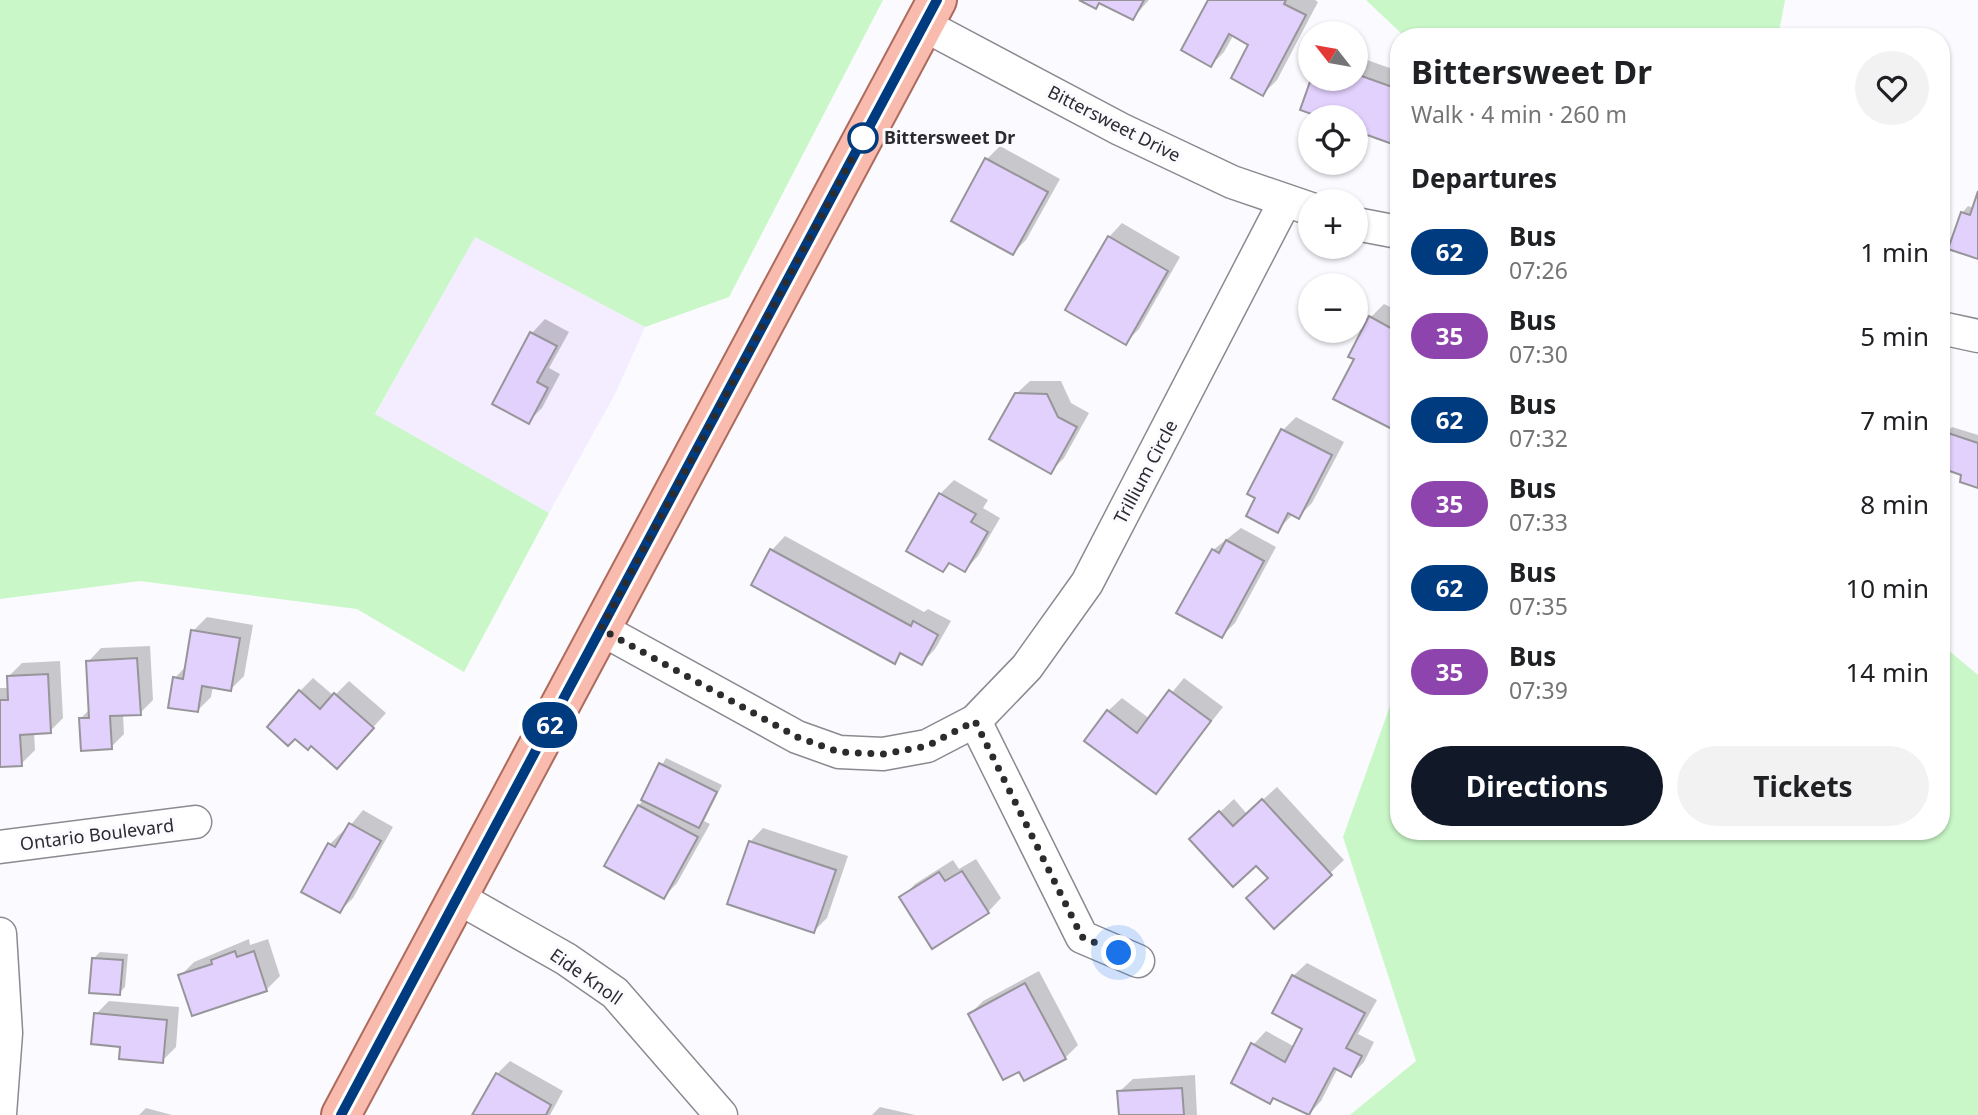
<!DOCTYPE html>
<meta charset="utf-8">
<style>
:root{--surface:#fff;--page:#f2f2f2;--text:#202124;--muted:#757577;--accent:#111827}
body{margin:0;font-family:"Noto Sans",sans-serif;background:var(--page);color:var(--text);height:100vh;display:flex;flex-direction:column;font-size:26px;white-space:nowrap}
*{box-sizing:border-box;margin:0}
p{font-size:23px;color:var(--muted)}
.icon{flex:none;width:38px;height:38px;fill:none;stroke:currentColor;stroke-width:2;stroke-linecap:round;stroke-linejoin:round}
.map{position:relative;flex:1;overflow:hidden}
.details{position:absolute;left:1390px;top:28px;width:560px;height:812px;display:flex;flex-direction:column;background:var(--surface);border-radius:28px;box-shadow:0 2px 5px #0004}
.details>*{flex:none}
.badge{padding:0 14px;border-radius:23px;font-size:24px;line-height:46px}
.needle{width:46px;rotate:301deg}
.controls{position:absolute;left:1298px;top:21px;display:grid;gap:14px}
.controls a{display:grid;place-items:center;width:70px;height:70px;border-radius:50%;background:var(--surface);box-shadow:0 2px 5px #0004;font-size:35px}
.you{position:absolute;width:35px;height:35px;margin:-18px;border:5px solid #fff;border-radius:50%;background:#1a73e8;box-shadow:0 0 0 10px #1a73e833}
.map>.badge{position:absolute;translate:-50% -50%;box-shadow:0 0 0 4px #fff}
h2{padding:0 21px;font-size:26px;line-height:63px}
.round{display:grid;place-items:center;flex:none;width:74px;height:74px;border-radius:37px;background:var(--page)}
.head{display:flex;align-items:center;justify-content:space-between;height:119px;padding:0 21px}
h1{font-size:33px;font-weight:700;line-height:52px}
.action{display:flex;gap:14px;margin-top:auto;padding:14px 21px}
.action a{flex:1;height:80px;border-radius:42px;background:var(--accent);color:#fff;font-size:28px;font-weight:700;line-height:80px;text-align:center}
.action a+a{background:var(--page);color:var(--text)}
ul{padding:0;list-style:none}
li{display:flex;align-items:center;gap:21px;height:84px;padding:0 21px}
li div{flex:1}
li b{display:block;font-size:26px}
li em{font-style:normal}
li .badge{min-width:77px;font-weight:700;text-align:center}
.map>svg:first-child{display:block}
</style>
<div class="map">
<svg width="1978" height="1115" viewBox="0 0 1978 1115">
<rect width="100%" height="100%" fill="#fafaff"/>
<path fill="#f3edff" d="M475 236 645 327 615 394 549 513 375 415Z"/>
<g fill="#c9f7c8">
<path d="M0 0H883L729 297 645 327 475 237 375 414 549 513 464 672 357 609 140 581 0 599Z"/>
<path d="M1366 0H1785L1778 37H1405Z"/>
<path d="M1941 644 1978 675V1115H1350L1416 1061 1343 837 1398 684V831H1941Z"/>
</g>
<g fill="#0003">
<path d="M1083 0H1149L1133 18 1101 2 1096 7Z"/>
<path d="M1210 0H1315L1318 2 1277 80 1263 94 1251 44 1234 34 1224 52 1211 65Z"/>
<path d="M1356 56 1398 71V144L1356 129V117H1325L1302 109 1313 79H1356Z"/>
<path d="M1000 146 1060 179 1026 240 1013 253 987 159Z"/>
<path d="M1978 196V257L1962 213 1968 206 1974 208Z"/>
<path d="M1122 223 1180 257 1139 329 1125 343 1109 237Z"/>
<path d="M1384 304 1398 311 1397 430 1356 359 1371 317Z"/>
<path d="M545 319 569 332 549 368 560 374 542 408 529 421 494 403 532 333Z"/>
<path d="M1030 381H1061L1071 403 1089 413 1064 458 1051 471 1016 394Z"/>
<path d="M1296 417 1344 442 1312 503 1298 517 1293 514 1277 531 1283 430Z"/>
<path d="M1952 427 1978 435V486L1963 474 1941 466V449L1946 433Z"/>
<path d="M954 480 988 500 983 508 1000 518 978 556 965 570 951 562 943 570 908 551 940 494Z"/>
<path d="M1241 528 1276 547 1235 623 1222 636 1213 550Z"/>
<path d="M785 536 924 612 928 609 951 621 935 649 922 663 903 652 894 661 753 585 772 550Z"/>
<path d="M207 617 253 625 244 676 231 689 213 686 211 697 197 711 175 678 187 665 193 631Z"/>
<path d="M150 646 153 700 140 713 123 714 124 734 111 747 80 719 90 709 88 662 101 648Z"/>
<path d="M60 661 63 718 50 731 34 732 35 750 21 764 0 765V688H9L8 677 22 663Z"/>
<path d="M313 678 334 696 349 681 386 713 350 753 295 737 300 691Z"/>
<path d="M1184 678 1223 707 1156 792 1108 711 1122 698 1150 719Z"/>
<path d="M666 758 722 785 704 821 710 824 677 883 664 897 639 806Z"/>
<path d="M1277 787 1344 860 1274 926 1270 877 1256 863 1205 826 1234 799 1247 814Z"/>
<path d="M363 810 393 827 353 898 340 911 330 844 343 831 345 832Z"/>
<path d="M763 828 848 856 827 918 814 931 750 842Z"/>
<path d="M976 859 1001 898 988 912 902 898 915 884 953 860 959 869Z"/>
<path d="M249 939 250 945 268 939 280 976 266 990 180 976 194 962Z"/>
<path d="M100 952 128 954 125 987 119 993 94 958Z"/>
<path d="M1307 963 1377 1000 1358 1034 1374 1042 1364 1062 1351 1075 1338 1068 1321 1101 1308 1115 1274 1097 1269 1102 1253 1045 1266 1031 1295 1047 1305 1028 1293 976Z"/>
<path d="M1039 971 1078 1045 1065 1058 970 1014 983 1001Z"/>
<path d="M109 1001 179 1007 176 1047 162 1061 122 1045 96 1014Z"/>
<path d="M510 1061 563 1091 550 1115H474L497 1074Z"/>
<path d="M1195 1075 1197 1115H1121L1119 1092 1133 1079Z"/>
<path d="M880 1107 915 1115H872Z"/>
<path d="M146 1108 172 1115H139Z"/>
</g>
<g fill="#e2d0fd" stroke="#97959a" stroke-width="2">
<path d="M1079 0H1144L1133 20 1099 3 1096 9Z"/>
<path d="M1208 0H1286L1284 4 1306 15 1263 96 1231 78 1248 45 1229 34 1211 67 1181 50Z"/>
<path d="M1356 74 1398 89V146L1356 131V117H1320L1300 110 1311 79H1356Z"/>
<path d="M985 158 1048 192 1013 255 951 221Z"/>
<path d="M1978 191V259L1948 249 1961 212 1970 215Z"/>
<path d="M1108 236 1168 271 1126 345 1065 310Z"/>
<path d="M1369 316 1398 332V432L1333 399 1354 359 1348 357Z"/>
<path d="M530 332 557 346 537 382 548 388 529 424 492 404Z"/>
<path d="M1015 393 1047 394 1058 417 1077 427 1051 474 989 439Z"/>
<path d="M1281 429 1332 455 1299 519 1288 513 1278 533 1246 516 1255 498 1247 494Z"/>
<path d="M1945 432 1978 443V488L1960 482 1961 475 1941 468V443Z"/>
<path d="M939 493 976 514 971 522 988 532 965 572 949 563 943 572 906 551Z"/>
<path d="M1226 540 1264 561 1222 638 1176 613 1212 549 1219 553Z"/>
<path d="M770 549 911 626 913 621 938 635 922 665 900 653 895 664 751 585Z"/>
<path d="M191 630 240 638 231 691 202 686 198 712 168 708 173 677 183 679Z"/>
<path d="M137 658 141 715 110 716 112 749 81 751 79 718H89L86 661Z"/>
<path d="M48 674 51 733 20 735 22 766 0 767V700H8L7 676Z"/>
<path d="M299 690 320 709 334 693 374 728 337 769 311 746 308 750 295 739 288 746 267 727Z"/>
<path d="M1169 690 1211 721 1156 794 1084 741 1107 710 1137 733Z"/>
<path d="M659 763 717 792 699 828 641 800Z"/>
<path d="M1262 799 1332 875 1274 929 1246 898 1268 878 1256 866 1233 887 1189 839 1219 811 1233 826Z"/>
<path d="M638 805 698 837 664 899 604 866Z"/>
<path d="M349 823 381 841 340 913 301 892 328 843 335 847Z"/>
<path d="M749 841 836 870 814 933 727 904Z"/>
<path d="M962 871 989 913 932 949 899 897 939 872 945 881Z"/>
<path d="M235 951 237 957 254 951 267 991 192 1016 178 975 212 964 211 960Z"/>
<path d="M92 958 123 960 120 995 89 993Z"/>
<path d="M1292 975 1365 1013 1346 1048 1362 1056 1351 1077 1334 1068 1309 1115 1273 1098 1270 1104 1231 1083 1251 1043 1285 1062 1302 1029 1272 1013Z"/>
<path d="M1025 983 1066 1059 1024 1081 1019 1072 1003 1080 968 1014Z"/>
<path d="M94 1013 167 1020 163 1063 119 1059 120 1047 91 1044Z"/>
<path d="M496 1073 551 1105 546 1115H472Z"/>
<path d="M1182 1088 1184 1115H1119L1117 1091Z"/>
</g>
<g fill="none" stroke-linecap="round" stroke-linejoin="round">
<defs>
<g id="minor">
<path d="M924 25 1120 129 1232 182 1311 209"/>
<path d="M1356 224 1398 232"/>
<path d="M1941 328 1978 336"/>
<path d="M601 629 797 737 839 752 883 754 927 746 975 721 1027 667 1087 583 1285 201"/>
<path d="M975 721 1082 937 1138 961"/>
<path d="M0 847 195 822"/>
<path d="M457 897 566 959 615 993 721 1115"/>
<path d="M0 934 6 1033 0 1114"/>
</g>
<path id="major" d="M341 1115 937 0"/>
</defs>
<use href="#minor" stroke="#8a8a90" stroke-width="35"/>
<use href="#major" stroke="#ad6b5d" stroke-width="42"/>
<use href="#minor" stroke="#fff" stroke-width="32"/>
<use href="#major" stroke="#f8bbad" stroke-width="38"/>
</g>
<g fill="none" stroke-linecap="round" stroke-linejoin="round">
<defs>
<path id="line" d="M341 1115 937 0"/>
</defs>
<use href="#line" stroke="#fff" stroke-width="16"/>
<use href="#line" stroke="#003b80" stroke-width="10"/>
<path stroke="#2c2c2f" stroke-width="7" stroke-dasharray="0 12.6" d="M863 138 601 629 797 737 839 752 883 754 927 746 975 721 1082 937 1119 953"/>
</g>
<circle fill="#fff" stroke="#003b80" stroke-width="3.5" cx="863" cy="138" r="14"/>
<g text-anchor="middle" stroke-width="6" stroke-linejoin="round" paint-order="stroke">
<g font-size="18" fill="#2c2c2f" stroke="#fafaff">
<text transform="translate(1114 124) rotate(27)" y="6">Bittersweet Drive</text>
<text transform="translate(1146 472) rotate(-62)" y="6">Trillium Circle</text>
<text transform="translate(97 835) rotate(-7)" y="6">Ontario Boulevard</text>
<text transform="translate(586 977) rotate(35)" y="6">Eide Knoll</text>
</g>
<g font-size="18" font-weight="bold" fill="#2c2c2f" stroke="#fafaff" text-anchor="start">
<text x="884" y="144">Bittersweet Dr</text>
</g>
</g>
</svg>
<div class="controls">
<a><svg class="needle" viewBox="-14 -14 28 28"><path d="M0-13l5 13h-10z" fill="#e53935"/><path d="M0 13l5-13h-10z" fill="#757577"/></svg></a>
<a><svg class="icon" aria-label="locate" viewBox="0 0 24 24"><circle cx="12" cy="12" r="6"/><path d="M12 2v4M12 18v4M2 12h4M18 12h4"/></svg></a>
<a>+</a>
<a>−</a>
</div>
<div class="you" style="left:1119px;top:953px"></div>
<b class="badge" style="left:550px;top:725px;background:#003b80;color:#fff">62</b>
<section class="details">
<div class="head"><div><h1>Bittersweet Dr</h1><p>Walk · 4 min · 260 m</p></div><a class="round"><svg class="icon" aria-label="heart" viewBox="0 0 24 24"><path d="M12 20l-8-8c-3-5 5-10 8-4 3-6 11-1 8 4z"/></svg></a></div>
<h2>Departures</h2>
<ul>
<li><span class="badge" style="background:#003b80;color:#fff">62</span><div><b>Bus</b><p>07:26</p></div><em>1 min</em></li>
<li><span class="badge" style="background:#8e44ad;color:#fff">35</span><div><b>Bus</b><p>07:30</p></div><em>5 min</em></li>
<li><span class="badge" style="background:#003b80;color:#fff">62</span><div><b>Bus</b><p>07:32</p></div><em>7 min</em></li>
<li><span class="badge" style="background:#8e44ad;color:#fff">35</span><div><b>Bus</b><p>07:33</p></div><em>8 min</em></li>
<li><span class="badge" style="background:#003b80;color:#fff">62</span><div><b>Bus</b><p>07:35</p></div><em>10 min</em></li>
<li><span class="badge" style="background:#8e44ad;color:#fff">35</span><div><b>Bus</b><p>07:39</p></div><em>14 min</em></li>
</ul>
<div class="action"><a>Directions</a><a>Tickets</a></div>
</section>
</div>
